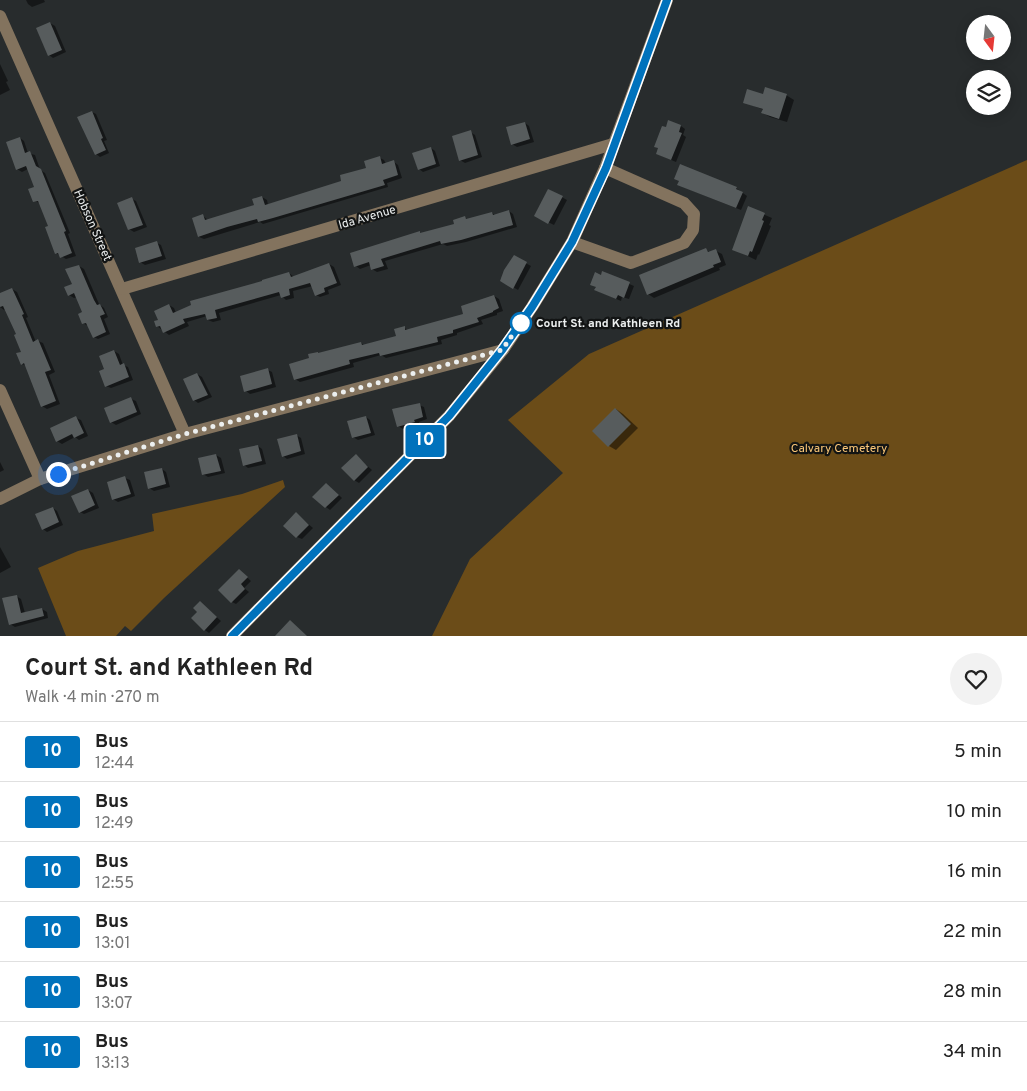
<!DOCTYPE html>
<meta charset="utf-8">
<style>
:root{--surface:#fff;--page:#f2f2f2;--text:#222;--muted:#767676;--line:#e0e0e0}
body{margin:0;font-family:Overpass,sans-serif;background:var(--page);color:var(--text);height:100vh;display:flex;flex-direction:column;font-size:19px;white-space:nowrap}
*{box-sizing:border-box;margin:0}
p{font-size:16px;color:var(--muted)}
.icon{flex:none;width:28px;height:28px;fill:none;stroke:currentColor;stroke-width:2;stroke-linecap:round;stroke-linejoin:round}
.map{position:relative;height:636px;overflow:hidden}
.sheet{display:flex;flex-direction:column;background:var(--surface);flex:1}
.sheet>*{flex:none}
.badge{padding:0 10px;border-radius:4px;font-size:18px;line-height:32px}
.needle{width:32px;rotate:165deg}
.controls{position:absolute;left:966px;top:15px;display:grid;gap:10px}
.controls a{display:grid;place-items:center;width:45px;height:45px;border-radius:50%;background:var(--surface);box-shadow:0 2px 12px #0003;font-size:25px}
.you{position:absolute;width:25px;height:25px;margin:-12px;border:4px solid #fff;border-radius:50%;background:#1a73e8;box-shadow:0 0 0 8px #1a73e833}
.map>.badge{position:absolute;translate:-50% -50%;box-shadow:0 0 0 2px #fff}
.round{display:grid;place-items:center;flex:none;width:52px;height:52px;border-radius:26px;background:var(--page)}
.headline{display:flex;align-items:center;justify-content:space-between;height:85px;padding:0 25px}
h1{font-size:24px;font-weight:700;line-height:38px}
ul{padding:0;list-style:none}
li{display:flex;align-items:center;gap:15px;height:60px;padding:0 25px;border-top:1px solid var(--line)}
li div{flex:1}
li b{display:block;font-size:19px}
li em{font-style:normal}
li .badge{min-width:55px;font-weight:700;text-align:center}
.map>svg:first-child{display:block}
</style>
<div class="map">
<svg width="1027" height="636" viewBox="0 0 1027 636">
<rect width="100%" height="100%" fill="#282c2d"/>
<g fill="#6b4c18">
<path d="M1027 160V636H432L470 559 563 473 508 420 589 354Z"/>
<path d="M283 480 285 487 164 598 131 631 125 626 116 636H66L38 568 78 551 154 531 152 514 242 494Z"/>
</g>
<g fill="#0007">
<path d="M26 0H44L45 2 32 7 28 4Z"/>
<path d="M50 23 55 26 66 52 53 58 49 55Z"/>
<path d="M0 64 8 81 6 82 10 90 0 95Z"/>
<path d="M763 95H786L794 100 787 122 770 117 763 113 764 110 744 102Z"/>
<path d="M92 112 96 114 107 140 104 141 109 153 100 157 96 154Z"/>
<path d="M525 123 529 126 534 142 517 147 512 144Z"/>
<path d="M681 126 685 129 683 135 686 137 676 162 657 154 659 148Z"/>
<path d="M470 132 475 135 482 157 465 163 460 160Z"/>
<path d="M20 138 24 141 28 153 35 155 40 170 45 173 70 233 68 234 76 256 66 259 56 253 50 227 40 203 34 201 35 187 28 169 22 172 17 169Z"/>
<path d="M431 148 435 151 440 166 423 172 419 169Z"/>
<path d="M380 158 384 160 386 164 394 162 398 165 402 178 387 183 388 187 263 224 260 222 204 239 199 237 194 219 203 216 208 220 255 205 262 197 267 200 268 205 343 182 368 169Z"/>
<path d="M683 187 736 188 747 196 741 210Z"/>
<path d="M549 190 567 200 554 225 536 216Z"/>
<path d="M132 199 136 201 147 227 134 232 129 229Z"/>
<path d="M749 208 772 218 769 225 771 226 759 255 758 254 756 260 733 249Z"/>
<path d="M509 211 513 214 517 227 466 242 447 246 443 244 385 261 388 269 377 272 372 269 371 265 360 269 356 266 420 233 422 234 455 225 465 218 469 220 492 213 495 215Z"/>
<path d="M157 243 161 245 166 259 145 265 140 262Z"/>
<path d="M706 250 711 253 716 251 722 254 726 265 719 268 720 270 654 298 648 294Z"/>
<path d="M514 257 531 266 518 290 501 280Z"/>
<path d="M329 264 334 267 341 285 328 290 329 294 320 297 316 295 313 286 293 291 294 298 286 300 281 295 219 313 221 320 213 322 208 320 207 316 187 322 189 326 169 335 157 326 169 305 174 308 176 313 289 273 294 277Z"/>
<path d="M79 266 84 269 99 304 104 308 108 317 104 319 110 334 98 339 94 337 88 326 83 323V313L77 297 74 298 69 295Z"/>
<path d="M603 273 634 286 629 299 622 297 621 301 600 292Z"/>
<path d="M12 289 17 292 28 317 26 318 36 342 38 341 43 343 55 372 49 375 60 404 47 409 42 406 27 366 22 364V352L18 335 6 309 4 310 0 307V295Z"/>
<path d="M494 296 499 299 503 311 497 313V315L481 320 483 324 457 333V335L441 340 442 344 386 358 381 355 353 363 354 367 300 382 295 379 320 354 361 343 364 345 397 337 404 328 409 330 465 315Z"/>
<path d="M114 351 119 354 123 365 128 367 133 380 111 388 106 386V370Z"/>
<path d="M268 370 272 372 276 387 250 394 246 391Z"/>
<path d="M197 374 202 377 212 397 198 403 194 400Z"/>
<path d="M131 399 136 401 141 414 116 425 111 422Z"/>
<path d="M419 405 424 407 427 419 419 422V424L403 429 398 426Z"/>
<path d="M616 409 623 414 638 428 616 450 609 446 594 431Z"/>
<path d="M366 417 370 420 375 435 358 440 353 437Z"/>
<path d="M76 418 81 420 88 436 79 440 75 437 62 444 57 441Z"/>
<path d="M296 435 301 438 305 454 287 459 283 456Z"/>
<path d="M258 446 262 449 266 464 248 468 244 465Z"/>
<path d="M216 455 221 458 225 473 208 477 203 474Z"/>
<path d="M356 456 372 470 359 483 354 480Z"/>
<path d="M0 462 4 470 0 472Z"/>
<path d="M162 469 166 472 170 487 154 491 149 488Z"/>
<path d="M125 478 130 480 135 496 118 502 113 499Z"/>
<path d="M330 487 342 498 330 510 326 507Z"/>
<path d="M88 490 93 493 99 508 84 514 80 512Z"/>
<path d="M53 508 57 511 63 525 47 532 43 529Z"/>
<path d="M300 517 313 528 302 539 297 537Z"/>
<path d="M0 547 11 567 0 573Z"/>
<path d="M239 570 251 581 244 588 249 592 236 604 232 602Z"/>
<path d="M16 596 21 599 25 613 42 609 47 612 48 618 15 627 10 624Z"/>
<path d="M200 602 221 621 209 633 205 630 199 613Z"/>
</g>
<g fill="#575c5d">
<path d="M50 22 62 50 48 56 36 28Z"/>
<path d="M765 87 787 94 779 119 761 113 763 109 743 103 747 89 763 94Z"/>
<path d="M92 111 103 138 101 139 106 150 95 155 77 117Z"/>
<path d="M668 120 681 125 679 132 682 133 671 160 656 154 658 148 654 147 662 126 666 127Z"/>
<path d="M525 122 530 139 511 145 506 127Z"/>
<path d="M471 130 478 155 459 161 452 136Z"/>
<path d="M20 137 25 153 30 151 36 166 41 169 66 231 64 232 72 253 60 258 58 253 55 254 45 227 48 226 38 201 33 202 28 189 34 187 26 166 16 170 6 142Z"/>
<path d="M431 147 436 164 418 170 412 153Z"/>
<path d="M380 156 382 164 394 160 398 175 383 180 385 185 273 218 258 222 257 219 227 227 198 237 192 218 203 214 205 220 254 205 252 199 262 196 265 205 341 181 340 175 366 168 364 161Z"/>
<path d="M680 164 737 187 736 189 743 192 736 208 677 185 679 181 674 179Z"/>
<path d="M548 189 563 196 548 224 534 216Z"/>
<path d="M132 197 143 225 128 230 117 203Z"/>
<path d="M748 206 765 213 762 220 764 221 752 252 750 251 748 256 732 250Z"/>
<path d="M509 210 513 225 461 240 441 244 440 241 381 259 384 266 371 270 369 262 354 267 350 253 420 231V233L454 224 453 220 465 216 466 219 492 212 493 215Z"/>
<path d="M157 241 162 256 139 263 135 248Z"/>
<path d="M706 248 708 252 716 249 721 262 713 265 714 267 647 295 639 275Z"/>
<path d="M514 255 527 262 513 289 500 281 504 270Z"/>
<path d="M329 263 337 283 324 288 325 292 315 296 310 283 289 289 290 295 281 298 279 292 215 310 217 318 207 320 205 314 183 319 185 323 163 333 160 326 156 327 154 321 158 320 154 311 169 304 173 313 191 305 190 301 262 281V280L289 272 291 277Z"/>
<path d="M79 265 94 300 97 305 100 304 105 314 100 316 106 332 93 338 86 323 82 324 78 314 82 312 74 293 68 296 64 287 72 284 65 269Z"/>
<path d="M602 271 630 282 624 298 618 295 616 299 594 290 596 287 590 285 595 272 601 275Z"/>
<path d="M12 288 24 314 22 315 33 342 38 339 51 370 45 372 56 401 41 407 24 363 21 365 16 353 21 352 14 335 16 334 3 306 0 307V293Z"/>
<path d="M494 295 499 308 493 311V312L477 318 479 322 453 330V333L437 337 438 342 380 356 379 353 349 360 350 364 294 380 289 364 309 358 308 354 318 352V353L361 342 362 345 396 336 394 329 405 326V330L463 314 461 306Z"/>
<path d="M114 350 120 365 124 363 129 377 105 387 99 371 104 369 99 356Z"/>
<path d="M268 368 272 384 244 392 240 376Z"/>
<path d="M197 373 208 395 193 401 183 379Z"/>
<path d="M131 397 137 412 110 423 104 408Z"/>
<path d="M420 403 423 417 414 420 415 422 397 427 392 409Z"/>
<path d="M615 408 631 424 608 447 592 431Z"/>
<path d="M76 416 84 433 74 438 72 434 56 442 50 428Z"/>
<path d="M366 416 371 433 352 438 347 421Z"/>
<path d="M297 434 301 451 282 457 277 439Z"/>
<path d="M258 445 262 461 243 466 239 449Z"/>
<path d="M216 454 221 471 202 475 198 458Z"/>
<path d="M356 454 368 467 354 481 341 468Z"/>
<path d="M162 468 166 484 148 489 144 472Z"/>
<path d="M125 476 131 494 112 500 107 482Z"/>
<path d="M326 483 339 495 325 508 312 497Z"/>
<path d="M88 489 95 505 79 513 71 496Z"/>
<path d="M53 507 59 522 42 530 35 514Z"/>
<path d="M296 512 309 525 296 538 283 526Z"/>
<path d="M239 569 248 577 241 584 245 589 231 603 218 590Z"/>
<path d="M17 595 21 613 42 608 44 616 9 625 2 598Z"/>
<path d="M200 601 217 617 204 631 191 618 197 612 193 608Z"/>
<path d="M290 620 307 636H275Z"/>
</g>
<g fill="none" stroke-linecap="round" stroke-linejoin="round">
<g stroke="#83735e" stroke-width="12">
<path d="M0 16 185 434"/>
<path d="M572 242 631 263 684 243 693 230 694 214 684 203 605 168"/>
<path d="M122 289 613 144"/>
<path d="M0 390 40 479"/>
<path d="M0 499 40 479 185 434 503 350"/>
<path d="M232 636 449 416 503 350 532 307 572 242 605 168 667 0"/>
</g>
</g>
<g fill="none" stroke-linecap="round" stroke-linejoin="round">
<defs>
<path id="line" d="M232 636 449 416 502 350 532 307 572 242 606 168 667 0"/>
</defs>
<use href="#line" stroke="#fff" stroke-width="11"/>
<use href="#line" stroke="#0072bc" stroke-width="8"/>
<path stroke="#ecefef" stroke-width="5" stroke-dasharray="0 9" d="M58 474 185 434 502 350 522 321 521 323"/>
</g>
<circle fill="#fff" stroke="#0072bc" stroke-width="2.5" cx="521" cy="323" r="10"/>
<g text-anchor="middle" stroke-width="4.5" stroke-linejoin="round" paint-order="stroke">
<g font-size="12" fill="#ecefef" stroke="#121414">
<text transform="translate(367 217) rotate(-16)" y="4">Ida Avenue</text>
<text transform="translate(93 225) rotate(66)" y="4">Hobson Street</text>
</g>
<g font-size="12" font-weight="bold" fill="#ecefef" stroke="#121414" text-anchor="start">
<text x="536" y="327">Court St. and Kathleen Rd</text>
</g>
<g font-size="12" fill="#fbc778" stroke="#121414">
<text x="839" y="452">Calvary Cemetery</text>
</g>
</g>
</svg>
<div class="controls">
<a><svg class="needle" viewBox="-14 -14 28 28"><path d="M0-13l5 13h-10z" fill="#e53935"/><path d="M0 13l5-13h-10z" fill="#767676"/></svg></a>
<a><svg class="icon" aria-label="layers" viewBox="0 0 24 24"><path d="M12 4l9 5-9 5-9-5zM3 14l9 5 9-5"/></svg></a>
</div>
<div class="you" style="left:58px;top:474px"></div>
<b class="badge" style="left:425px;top:441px;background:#0072bc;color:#fff">10</b>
</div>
<section class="sheet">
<div class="headline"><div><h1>Court St. and Kathleen Rd</h1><p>Walk · 4 min · 270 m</p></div><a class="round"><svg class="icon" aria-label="heart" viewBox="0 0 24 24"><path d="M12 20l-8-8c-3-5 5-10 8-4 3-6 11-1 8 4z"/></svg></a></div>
<ul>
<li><span class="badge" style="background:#0072bc;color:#fff">10</span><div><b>Bus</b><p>12:44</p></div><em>5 min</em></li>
<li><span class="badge" style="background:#0072bc;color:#fff">10</span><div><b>Bus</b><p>12:49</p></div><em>10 min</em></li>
<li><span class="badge" style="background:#0072bc;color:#fff">10</span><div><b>Bus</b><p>12:55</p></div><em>16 min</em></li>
<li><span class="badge" style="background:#0072bc;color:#fff">10</span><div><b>Bus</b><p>13:01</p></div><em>22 min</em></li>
<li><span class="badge" style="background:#0072bc;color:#fff">10</span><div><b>Bus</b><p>13:07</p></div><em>28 min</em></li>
<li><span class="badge" style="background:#0072bc;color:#fff">10</span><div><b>Bus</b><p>13:13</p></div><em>34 min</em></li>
</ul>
</section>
